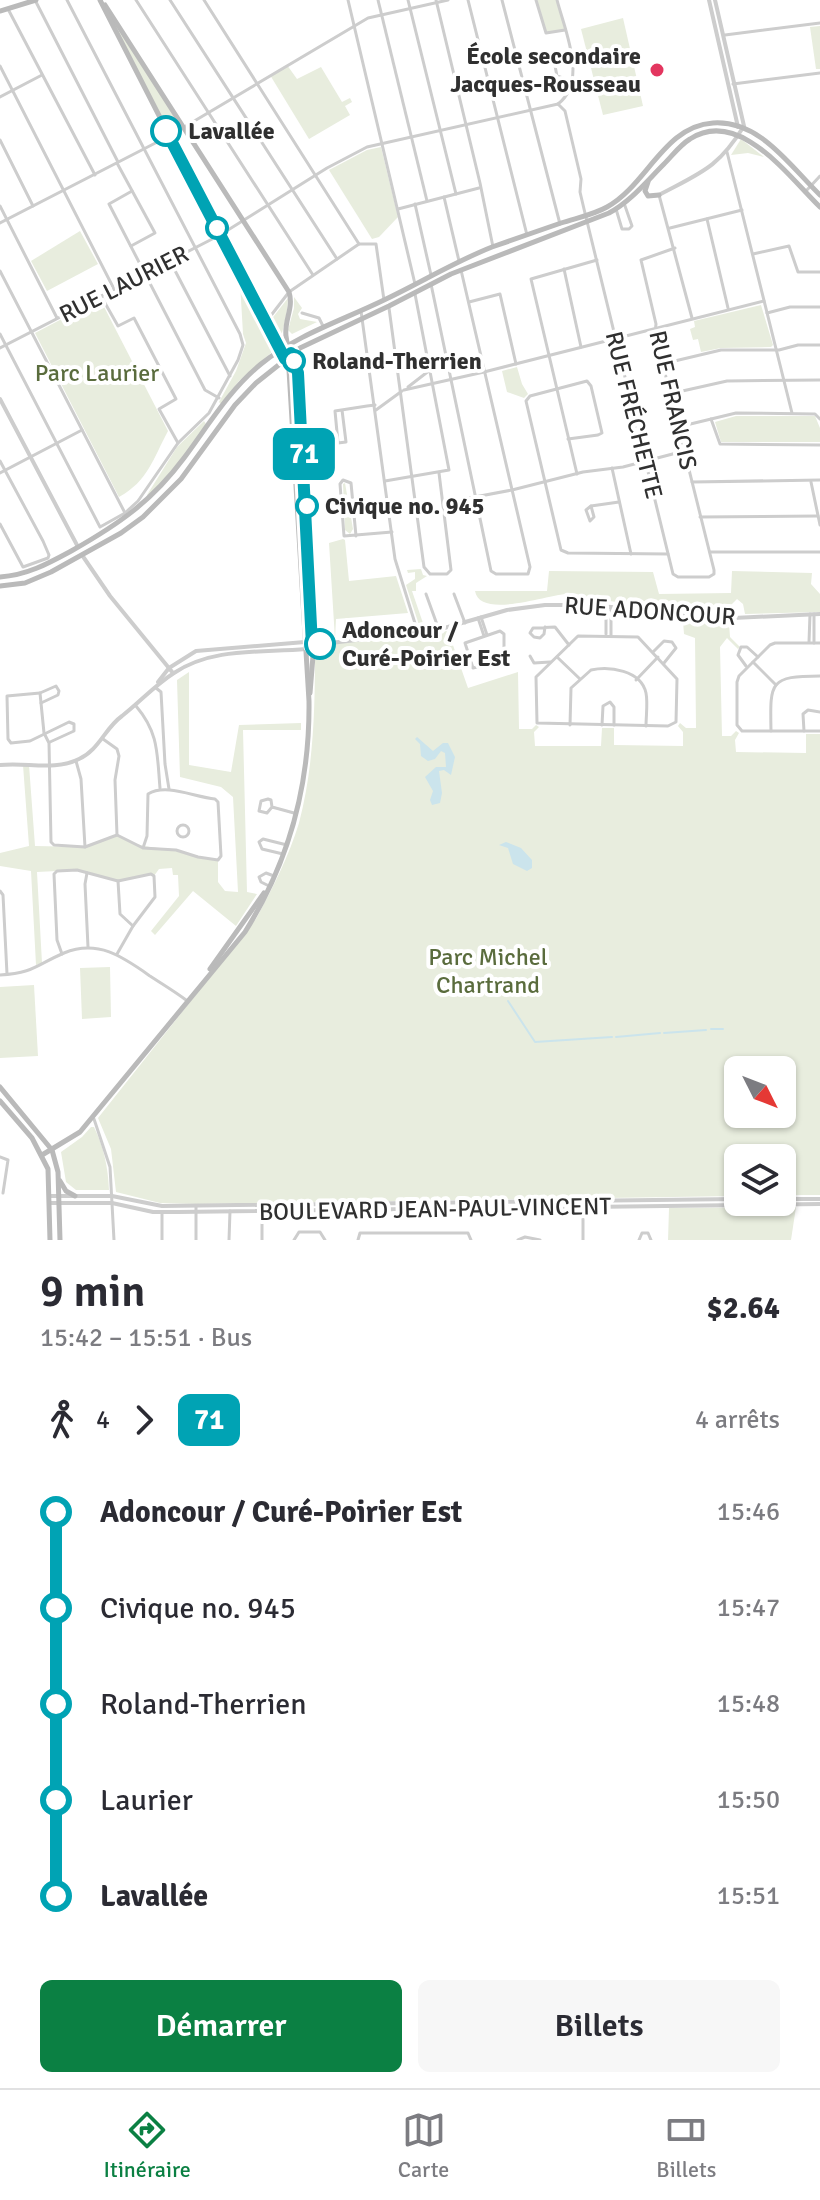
<!DOCTYPE html>
<html lang="fr">
<meta charset="utf-8">
<style>
:root{--surface:#fff;--page:#f7f7f7;--text:#2b2b33;--muted:#7c7c81;--line:#e1e1e2;--accent:#0b8043}
body{margin:0;font-family:Signika,sans-serif;background:var(--page);color:var(--text);height:100vh;display:flex;flex-direction:column;font-size:30px;white-space:nowrap}
*{box-sizing:border-box;margin:0}
p{font-size:26px;color:var(--muted)}
.icon{flex:none;width:44px;height:44px;fill:none;stroke:currentColor;stroke-width:2;stroke-linecap:round;stroke-linejoin:round}
.map{position:relative;height:1240px;overflow:hidden}
.side{display:flex;flex-direction:column;background:var(--surface);flex:1}
.side>*{flex:none}
.badge{padding:0 16px;border-radius:12px;font-size:28px;line-height:52px}
.needle{width:52px;rotate:132deg}
.buttons{position:absolute;left:724px;top:1056px;display:grid;gap:16px}
.buttons a{display:grid;place-items:center;width:72px;height:72px;border-radius:12px;background:var(--surface);box-shadow:0 2px 6px #0004;font-size:40px}
.map>.badge{position:absolute;translate:-50% -50%;box-shadow:0 0 0 4px #fff}
.legs{display:flex;align-items:center;gap:12px;height:88px;padding:0 40px;font-size:26px}
.legs p{margin-inline-start:auto}
.summary{display:flex;align-items:center;justify-content:space-between;height:136px;padding:0 40px}
h1{font-size:44px;font-weight:600;line-height:60px}
.cta{display:flex;gap:16px;margin-top:auto;padding:16px 40px}
.cta a{flex:1;height:92px;border-radius:12px;background:var(--accent);color:#fff;font-size:32px;font-weight:600;line-height:92px;text-align:center}
.cta a+a{background:var(--page);color:var(--text)}
ul{padding:0 40px;list-style:none}
li{display:flex;align-items:center;gap:28px;height:96px;font-size:30px}
li i{display:grid;place-items:center;width:12px;height:100%;margin:0 10px;background:currentColor}
li i::after{content:'';width:20px;height:20px;margin:-10px;border:6px solid;border-radius:50%;background:var(--surface)}
li p{margin-inline-start:auto}
li:first-child i{background:linear-gradient(#0000 50%,currentColor 0)}
li:last-child i{background:linear-gradient(currentColor 50%,#0000 0)}
.tab-bar{display:flex;justify-content:space-around;align-items:center;height:112px;border-top:2px solid var(--line);background:var(--surface);font-size:22px;color:var(--muted)}
.tab-bar a{display:grid;justify-items:center;gap:4px}
.tab-bar .on{color:var(--accent)}
.map>svg:first-child{display:block}
</style>
<div class="map">
<svg width="820" height="1240" viewBox="0 0 820 1240">
<rect width="100%" height="100%" fill="#fff"/>
<g fill="#e8edde" fill-rule="evenodd">
<path d="M102 0 185 127 169 136Z"/>
<path d="M536 0H557L565 30 547 34Z"/>
<path d="M623 18 643 106 603 115 581 29Z"/>
<path d="M820 26V69H816L810 27Z"/>
<path d="M287 65 297 79 321 67 342 102 350 98 352 102 345 106 350 115 309 139 270 75Z"/>
<path d="M741 139 764 157 748 153 731 155Z"/>
<path d="M381 147 398 217 379 237 372 239 329 170 367 150Z"/>
<path d="M80 231 98 264 47 291 31 261Z"/>
<path d="M240 282 273 346 272 352 239 381 221 404 219 402 236 371 246 343 243 334Z"/>
<path d="M294 297 302 308 298 314 300 319 317 322 292 334 288 330 294 308Z"/>
<path d="M288 298C288 312 283 329 280 341L270 321Z"/>
<path d="M100 299 168 431C153 459 148 481 119 497L35 333Z"/>
<path d="M761 305 773 345 771 347 721 348 701 352 698 339 693 340 690 329 695 327 694 321Z"/>
<path d="M517 367 522 384 528 394 524 398 507 392 502 371Z"/>
<path d="M736 416H815L820 428V442H721L715 422Z"/>
<path d="M204 421 206 424 184 456 149 497 147 495 177 447Z"/>
<path d="M345 483 353 529 350 534 345 530 343 484Z"/>
<path d="M343 539 345 540 349 581 396 576 408 613 336 619 335 639 329 543Z"/>
<path d="M421 569 423 575 427 576 416 583V591H412L424 626 420 628 406 585 415 579V572L408 573 407 570Z"/>
<path d="M549 571 653 572 659 594 731 593 732 571 812 573 811 584 820 594V612L745 614 743 604 737 599 730 606 659 604 655 609C635 605 614 602 593 598 585 597 576 593 568 594 549 594 480 620 475 591H547Z"/>
<path d="M683 621 729 623 730 637 740 647 738 649 727 638 720 647 722 736H731L736 731 739 733 735 740 736 752 806 753V734H820V1195H782V1158H738V1196L196 1204 160 1203 116 1192 111 1149 98 1118 256 919C272 889 289 856 299 823 314 766 315 708 315 650L331 644 448 631 468 688 518 672 519 729H532L536 725 539 727 534 732 535 746H601L602 728H614V745L683 746V732L678 726 680 723 686 728H696L695 638 684 634ZM738 1070H782V1114H738Z"/>
<path d="M189 672V765L231 772 239 725 301 723V730H243L247 892 257 894 236 926 193 891 155 935 151 931 179 896 178 875H173L172 868 159 869 154 876 151 874 118 881 77 870 37 872 42 963 36 965 31 871 0 866V853L29 846 23 765H29L35 846 85 847 117 835C142 848 146 846 173 850 188 852 202 858 218 860V882L225 891 238 892 233 797 221 787 180 777 177 680Z"/>
<path d="M110 967 111 1017 82 1019 80 968Z"/>
<path d="M34 985 38 1056 0 1058V987Z"/>
<path d="M91 1127H94C104 1148 108 1167 109 1190H76L66 1182 61 1152 82 1137Z"/>
<path d="M796 1207 791 1240H668L669 1208Z"/>
</g>
<g fill="#cbe4ec">
<path d="M417 737 433 751 443 743H448L455 757 451 775 444 770 439 771 442 793 440 803 432 805 430 800 433 791 425 777 436 767H446L445 753 441 751 435 759 428 761 421 756 420 744 415 739Z"/>
<path d="M506 842 521 848 532 860V868L527 871 513 864 508 848 499 845Z"/>
</g>
<g fill="none" stroke-linecap="round" stroke-linejoin="round">
<g stroke="#cbe4ec" stroke-width="2">
<path d="M508 1001 535 1042 612 1037"/>
<path d="M711 1029H723"/>
<path d="M664 1033 706 1030"/>
<path d="M616 1037 660 1033"/>
</g>
<g stroke="#cdcdcd" stroke-width="3">
<path d="M35 0 118 162"/>
<path d="M136 0 313 275"/>
<path d="M170 0 337 259"/>
<path d="M204 0 359 244"/>
<path d="M348 0 415 284"/>
<path d="M378 0 427 201"/>
<path d="M408 0 456 194"/>
<path d="M436 0 480 183 493 247"/>
<path d="M468 0 527 235"/>
<path d="M502 0 560 224"/>
<path d="M536 0 546 33 565 30"/>
<path d="M557 0C565 31 588 81 558 104"/>
<path d="M8 9 95 175"/>
<path d="M725 35 820 23"/>
<path d="M572 61 555 66 557 76 574 82"/>
<path d="M0 66 114 289"/>
<path d="M733 84 820 73"/>
<path d="M0 97 42 75"/>
<path d="M558 104 565 111 581 179 580 192 584 209 673 574 678 577H709L714 574V570L655 333 656 324 641 260 675 248"/>
<path d="M0 140 33 206"/>
<path d="M727 152 792 413"/>
<path d="M117 163 155 233 131 246"/>
<path d="M132 191 109 204 205 390 219 398"/>
<path d="M806 191 820 176"/>
<path d="M659 195 692 318"/>
<path d="M444 197 459 261"/>
<path d="M415 204 431 275"/>
<path d="M0 206 57 318"/>
<path d="M398 209 479 188"/>
<path d="M616 209 622 229H629L632 226 624 203"/>
<path d="M707 219 728 308"/>
<path d="M0 223 169 136 368 18 448 0"/>
<path d="M670 228 742 210"/>
<path d="M753 254 789 246 798 272H820"/>
<path d="M170 261 230 376"/>
<path d="M564 269 581 347"/>
<path d="M0 271 125 513"/>
<path d="M431 284 491 571 496 574H528L530 567 461 270"/>
<path d="M101 296 118 326 134 318 176 399 159 409 178 443"/>
<path d="M469 302 500 294 516 364"/>
<path d="M389 308 424 567 430 574H447L451 570 439 473"/>
<path d="M361 311 395 559 418 633"/>
<path d="M302 313 319 318 323 326"/>
<path d="M767 313 790 307H820"/>
<path d="M266 322 289 292 359 244H376L384 300"/>
<path d="M0 334 100 527 125 513 138 501 178 443 209 413 238 360 243 345 240 334 67 0"/>
<path d="M0 348 220 235 327 168 367 147 558 104"/>
<path d="M662 364 721 350H779L798 345H820"/>
<path d="M408 387 430 370"/>
<path d="M404 390 484 372 764 301"/>
<path d="M669 394 727 381 820 380"/>
<path d="M342 410 346 442 338 443 335 411 367 406 375 405"/>
<path d="M376 410 402 391"/>
<path d="M711 419 720 444 820 445"/>
<path d="M678 427 736 413 815 414 820 419"/>
<path d="M568 439 598 435 602 433 591 386 587 381 530 396 526 401 561 550 568 553 668 554"/>
<path d="M0 461 43 541 49 555 48 558 23 567 0 524"/>
<path d="M612 468 631 554"/>
<path d="M0 473 82 430"/>
<path d="M577 474 531 279 597 260"/>
<path d="M385 481 449 470 415 294"/>
<path d="M692 482 820 480"/>
<path d="M811 482 820 525"/>
<path d="M443 503 512 490 583 472 623 467 684 451"/>
<path d="M591 506 594 517 590 521 586 510Z"/>
<path d="M591 506 619 502"/>
<path d="M700 517 818 516"/>
<path d="M356 536 351 483 343 480 340 484 344 536 392 532"/>
<path d="M710 552H820"/>
<path d="M426 594 439 630"/>
<path d="M454 594 465 623"/>
<path d="M611 608V636"/>
<path d="M814 614V643"/>
<path d="M481 617 487 635"/>
<path d="M478 618 484 636"/>
<path d="M545 627 544 634 540 638 534 637 530 633 533 628 555 627 569 645"/>
<path d="M500 631 504 634V660L473 668 465 643Z"/>
<path d="M606 634V606"/>
<path d="M578 636 638 637 677 679 676 722 668 726 537 723 536 677Z"/>
<path d="M809 642 810 614"/>
<path d="M820 643H775L770 645 739 676 737 682V725L742 731H820"/>
<path d="M653 652 664 641 672 642 676 648 664 663"/>
<path d="M530 656 534 663 550 662"/>
<path d="M557 657 580 679"/>
<path d="M753 662 776 685"/>
<path d="M746 666 738 655 741 647H747L758 657"/>
<path d="M636 680 658 657"/>
<path d="M156 688 161 692 165 764 169 789"/>
<path d="M40 693 44 733 49 743 51 842 54 845 85 847 117 835 143 848 176 850 198 857 218 860 221 856 218 802 215 799C194 797 166 783 148 794L147 836 143 848"/>
<path d="M41 703 58 695 59 691 56 686 40 693 7 696 8 739 11 743 30 741 69 722 74 724V731L50 742"/>
<path d="M136 706C159 733 157 754 160 788"/>
<path d="M570 725 571 688 591 670C609 666 641 670 646 693 648 703 646 716 646 726"/>
<path d="M602 725 603 706 610 702 614 707V725"/>
<path d="M771 731C770 682 769 676 820 676"/>
<path d="M804 731 803 714 808 710 820 712"/>
<path d="M103 739 117 749 119 756 115 780 117 835"/>
<path d="M76 761 81 779 85 847"/>
<path d="M272 807 267 813 259 811 261 801 268 799 271 800 272 807 294 813"/>
<circle cx="183" cy="831" r="6"/>
<path d="M283 854 262 849 259 842 263 839 287 845"/>
<path d="M87 873 85 884 88 947"/>
<path d="M118 881 120 914 133 926"/>
<path d="M269 886 261 882 259 877 266 873 274 876"/>
<path d="M0 891 3 895 7 974"/>
<path d="M62 954 57 940 54 874 57 871 77 870 118 881 151 874 154 876 155 897 133 926 117 954"/>
<path d="M0 975C34 973 36 965 64 953 98 939 123 957 150 976 162 984 174 991 186 1000"/>
<path d="M94 1119 110 1167 114 1240"/>
<path d="M0 1157 8 1160 3 1193"/>
<path d="M583 1201V1240"/>
<path d="M262 1205V1240"/>
<path d="M162 1212V1240"/>
<path d="M196 1240V1206"/>
<path d="M229 1240 230 1211"/>
<path d="M294 1240 299 1232H320L325 1240"/>
<path d="M358 1240 360 1233H468L471 1240"/>
<path d="M518 1240 525 1237 540 1240"/>
<path d="M639 1240 642 1233H648L651 1240"/>
</g>
<g stroke="#cdcdcd" stroke-width="4">
<path d="M709 0 738 127"/>
<path d="M659 195C702 172 718 168 744 126L715 0"/>
<path d="M0 399 78 547"/>
<path d="M82 555 110 596 173 673"/>
<path d="M313 645 434 631 507 610 545 605H594L713 619 820 614"/>
<path d="M158 682 169 668 196 651 305 642"/>
<path d="M0 765C26 762 55 771 79 759 99 750 105 728 122 716 140 702 155 685 174 673 213 647 261 653 306 649"/>
<path d="M50 1196H112L162 1206 738 1199"/>
<path d="M782 1199H820"/>
<path d="M50 1203H112L153 1212H178L820 1204"/>
</g>
<g stroke="#bababa" stroke-width="5">
<path d="M105 5 289 292C294 308 284 320 286 336 288 355 298 373 301 392L313 656 310 693"/>
<path d="M0 11 36 0"/>
<path d="M648 182 645 191 648 196 659 195"/>
<path d="M0 577C28 575 49 563 73 550 119 524 152 501 184 458 208 426 229 390 261 364 298 334 341 321 384 300 420 283 454 262 492 247 515 239 538 231 561 223 576 218 593 215 607 207 647 185 664 126 713 123 760 120 789 165 820 195"/>
<path d="M0 586 25 583 51 572 121 533 143 517 181 479 235 405 256 383 300 348 389 306 451 274 609 213C631 201 646 182 664 164 672 156 680 145 690 139 739 107 789 177 820 207"/>
<path d="M210 969 264 893"/>
<path d="M0 1087 52 1150 58 1172 60 1240"/>
<path d="M0 1101 32 1138 48 1169 50 1240"/>
<path d="M42 1155 80 1132 245 932C289 862 310 784 309 701L289 370 100 0"/>
<path d="M60 1181 66 1191 75 1196"/>
</g>
</g>
<g fill="none" stroke-linecap="round" stroke-linejoin="round">
<defs>
<path id="line-1" d="M166 131 285 359 291 353 298 373 312 645 320 644"/>
</defs>
<use href="#line-1" stroke="#fff" stroke-width="18"/>
<use href="#line-1" stroke="#00a3b4" stroke-width="12"/>
</g>
<circle fill="#e3365f" stroke="#fff" stroke-width="3" cx="657" cy="70" r="8"/>
<g fill="#fff" stroke="#00a3b4" stroke-width="4">
<circle cx="166" cy="131" r="14"/>
<circle cx="217" cy="228" r="10"/>
<circle cx="294" cy="361" r="10"/>
<circle cx="307" cy="506" r="10"/>
<circle cx="320" cy="644" r="14"/>
</g>
<g text-anchor="middle" stroke-width="8" stroke-linejoin="round" paint-order="stroke">
<g font-size="24" font-weight="bold" fill="#303030" stroke="#fff" text-anchor="end">
<text x="641" y="64">École secondaire<tspan x="641" dy="28">Jacques-Rousseau</tspan></text>
</g>
<g font-size="24" font-weight="bold" fill="#303030" stroke="#fff" text-anchor="start">
<text x="188" y="139">Lavallée</text>
<text x="312" y="369">Roland-Therrien</text>
<text x="325" y="514">Civique no. 945</text>
<text x="342" y="638">Adoncour /<tspan x="342" dy="28">Curé-Poirier Est</tspan></text>
</g>
<g font-size="24" fill="#303030" stroke="#fff">
<text transform="translate(124 284) rotate(-27)" y="8">RUE LAURIER</text>
<text transform="translate(673 400) rotate(77)" y="8">RUE FRANCIS</text>
<text transform="translate(634 415) rotate(76)" y="8">RUE FRÉCHETTE</text>
<text transform="translate(650 611) rotate(4)" y="8">RUE ADONCOUR</text>
<text transform="translate(435 1209) rotate(-1)" y="8">BOULEVARD JEAN-PAUL-VINCENT</text>
</g>
<g font-size="24" fill="#5a6c3d" stroke="#fff">
<text x="97" y="381">Parc Laurier</text>
<text x="488" y="965">Parc Michel<tspan x="488" dy="28">Chartrand</tspan></text>
</g>
</g>
</svg>
<div class="buttons">
<a><svg class="needle" viewBox="-14 -14 28 28"><path d="M0-13l5 13h-10z" fill="#e53935"/><path d="M0 13l5-13h-10z" fill="#7c7c81"/></svg></a>
<a><svg class="icon" aria-label="layers" viewBox="0 0 24 24"><path d="M12 4l9 5-9 5-9-5zM3 14l9 5 9-5"/></svg></a>
</div>
<b class="badge" style="left:304px;top:454px;background:#00a3b4;color:#fff">71</b>
</div>
<section class="side">
<div class="summary"><div><h1>9 min</h1><p>15:42 – 15:51 · Bus</p></div><b>$2.64</b></div>
<div class="legs"><svg class="icon" aria-label="walk" viewBox="0 0 24 24"><circle cx="13" cy="4" r="2"/><path d="M13 8l-2 6 4 7M11 14l-3 7M7 12l3-4h3l4 4"/></svg>4<svg class="icon" aria-label="forward" viewBox="0 0 24 24"><path d="M9 5l7 7-7 7"/></svg><b class="badge" style="background:#00a3b4;color:#fff">71</b><p>4 arrêts</p></div>
<ul>
<li><i style="color:#00a3b4"></i><b>Adoncour / Curé-Poirier Est</b><p>15:46</p></li>
<li><i style="color:#00a3b4"></i><span>Civique no. 945</span><p>15:47</p></li>
<li><i style="color:#00a3b4"></i><span>Roland-Therrien</span><p>15:48</p></li>
<li><i style="color:#00a3b4"></i><span>Laurier</span><p>15:50</p></li>
<li><i style="color:#00a3b4"></i><b>Lavallée</b><p>15:51</p></li>
</ul>
<div class="cta"><a>Démarrer</a><a>Billets</a></div>
</section>
<nav class="tab-bar">
<a class="on"><svg class="icon" aria-label="directions" viewBox="0 0 24 24"><path d="M12 3l9 9-9 9-9-9zM9 14v-3h6M13 9l2 2-2 2"/></svg>Itinéraire</a>
<a><svg class="icon" aria-label="map" viewBox="0 0 24 24"><path d="M3 6l6-2 6 2 6-2v14l-6 2-6-2-6 2zM9 4v14M15 6v14"/></svg>Carte</a>
<a><svg class="icon" aria-label="tickets" viewBox="0 0 24 24"><path d="M3 7h18v10H3zM15 7v10"/></svg>Billets</a>
</nav>
